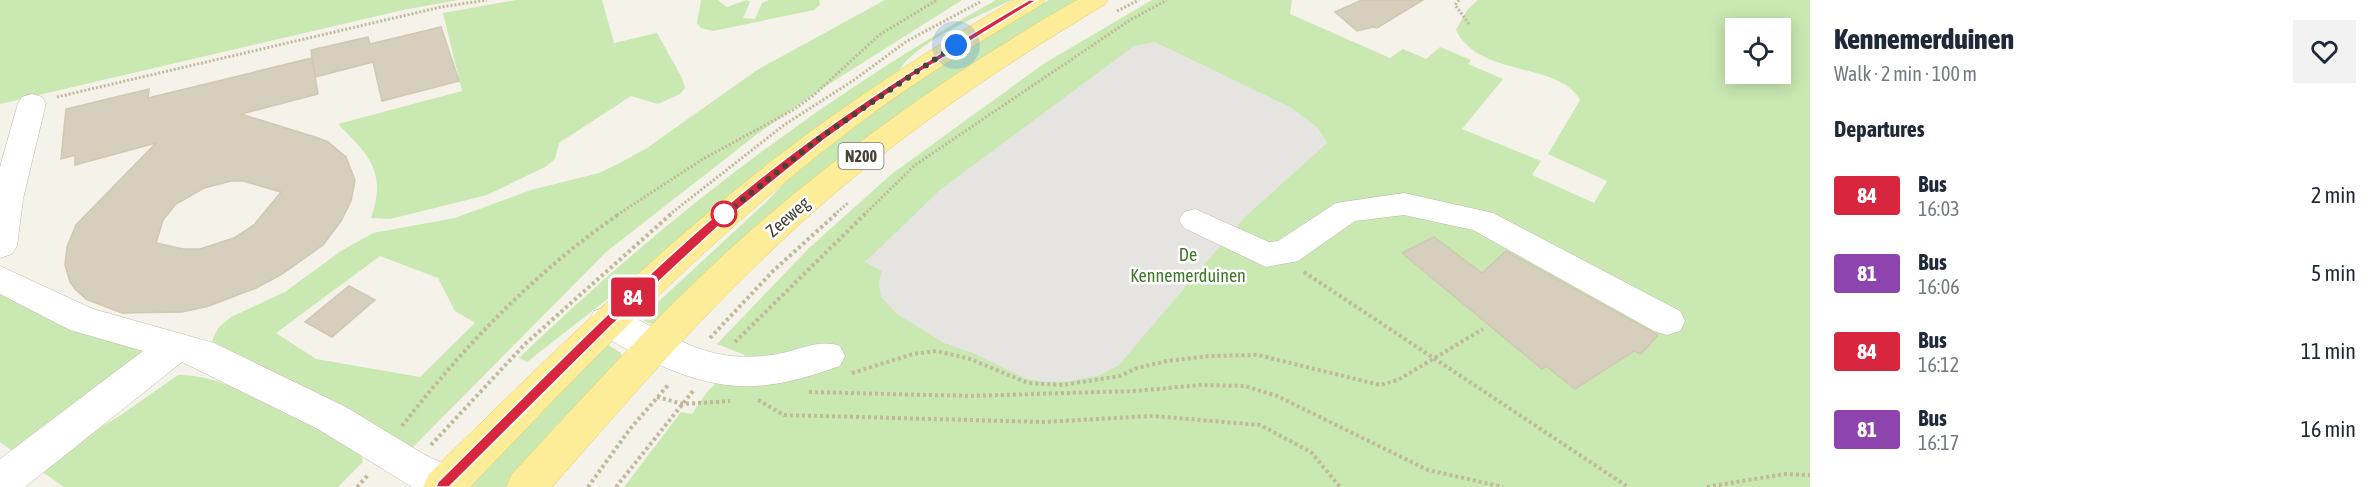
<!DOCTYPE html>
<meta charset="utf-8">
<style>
:root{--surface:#fff;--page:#f2f2f3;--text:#1f2937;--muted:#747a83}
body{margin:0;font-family:"Asap Condensed",sans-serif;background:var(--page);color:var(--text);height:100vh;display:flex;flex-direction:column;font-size:22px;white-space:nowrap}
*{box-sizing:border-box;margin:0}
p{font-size:20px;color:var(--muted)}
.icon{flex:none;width:33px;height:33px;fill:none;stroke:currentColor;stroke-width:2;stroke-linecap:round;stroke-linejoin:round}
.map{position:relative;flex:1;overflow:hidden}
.sheet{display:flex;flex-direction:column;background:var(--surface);width:570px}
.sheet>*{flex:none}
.badge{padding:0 12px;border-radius:4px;font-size:21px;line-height:39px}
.fabs{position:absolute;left:1725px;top:18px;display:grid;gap:12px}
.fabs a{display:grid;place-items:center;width:66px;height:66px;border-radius:0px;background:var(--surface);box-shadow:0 3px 15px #0003;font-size:30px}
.you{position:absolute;width:30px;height:30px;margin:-15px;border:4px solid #fff;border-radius:50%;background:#1a73e8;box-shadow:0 0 0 9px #1a73e833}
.map>.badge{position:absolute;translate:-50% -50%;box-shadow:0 0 0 3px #fff}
h2{padding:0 24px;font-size:22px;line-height:54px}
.round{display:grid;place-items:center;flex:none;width:63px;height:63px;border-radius:0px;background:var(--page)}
.summary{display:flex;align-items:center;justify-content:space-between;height:102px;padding:0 24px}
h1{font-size:28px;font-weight:800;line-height:45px}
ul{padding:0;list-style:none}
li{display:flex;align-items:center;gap:18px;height:78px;padding:0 24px}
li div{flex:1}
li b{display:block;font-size:22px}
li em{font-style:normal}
li .badge{min-width:66px;font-weight:700;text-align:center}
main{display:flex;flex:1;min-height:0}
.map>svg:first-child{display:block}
</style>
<main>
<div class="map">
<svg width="1810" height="487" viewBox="0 0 1810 487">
<rect width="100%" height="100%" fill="#f4f2e9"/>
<g fill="#c9e8b2" fill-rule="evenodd">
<path d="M0 0H458L403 10 0 104Z"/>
<path d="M516 0H602L614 43 657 33 682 78 685 88 680 94 658 104 631 96 559 143 555 159 545 167 487 195 390 219 371 218C387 172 369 155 338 124L462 91 443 13Z"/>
<path d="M701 0H718L727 7 747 0 750 2 743 18 755 19 762 3 769 0H819L820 5 814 10 713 31 701 28 697 23Z"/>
<path d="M885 0H962L818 91 756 135 606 252 411 449 212 341 218 328 231 317 285 292 341 251 373 233 455 218 531 190 599 173 618 164 647 148 757 70ZM380 256 438 278 455 311 475 323 420 377 316 359 276 333Z"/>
<path d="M996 0H1012C982 14 914 43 899 71L527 362 519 358C662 220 822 97 996 0Z"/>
<path d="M1049 0H1078L1012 40 657 326 644 321 643 316 764 204 820 147 992 32Z"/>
<path d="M1152 0H1292L1290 14 1390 58 1403 49 1426 59 1440 47 1471 60 1468 64 1503 79 1462 129 1541 161 1532 175 1594 203 1607 181 1548 154 1580 100C1559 61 1479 78 1456 30L1467 10 1478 0H1810V487H624L681 412 692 414 707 392 745 355 717 344 809 248 893 173 1045 63ZM1736 28H1780V74H1736Z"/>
<path d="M0 277 149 351 21 457 0 442Z"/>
<path d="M608 345 621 353V358L555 427 506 487H463L604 346Z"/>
<path d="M178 375C230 373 312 427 360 451L363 462 338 487H64L40 470 51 457 121 415Z"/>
</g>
<path fill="#e6e4e0" d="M1155 42 1292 108 1318 128 1327 143 1244 218 1119 365 1098 376 1071 381 1044 382 1024 378 975 354 944 343 897 314 881 297 879 282 882 271 865 262 940 190 1134 46Z"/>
<g fill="#d6cfbe" stroke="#d0c8b1" stroke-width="1.5" fill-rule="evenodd">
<path d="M1362 0H1423L1377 28 1373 27 1357 31 1335 12Z"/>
<path d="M441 27 459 81 382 101 373 62 315 77 311 50 368 37 370 44Z"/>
<path d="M312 58 318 94 241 114 318 138 328 142 346 157 355 180 351 201 341 221 323 245 282 274 256 288 209 306 182 312 122 313 86 299 75 289 70 282 65 265 67 247 76 225 156 143 75 165V155L61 159 66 109 149 89 148 98ZM231 181H243L281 192 254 225 234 238 200 249H183L156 243 163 220 176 204 204 188Z"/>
<path d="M1434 237 1482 273 1506 251 1658 335 1641 354 1634 351 1575 389 1546 366 1542 369 1402 253Z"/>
<path d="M349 286 375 300 332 337 305 322Z"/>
</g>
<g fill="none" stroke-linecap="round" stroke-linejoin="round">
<defs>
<g id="minor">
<path d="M32 94 42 97 46 103 23 199 17 246 12 254 0 258V167L18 103 22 97Z"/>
<path d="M1404 193 1493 213 1680 311 1685 321 1680 331 1667 335 1654 331 1473 230 1404 215 1355 221 1298 261 1266 267 1184 228 1179 220 1184 212 1195 209 1269 242 1278 241 1336 203Z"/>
<path d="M0 266 93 309 214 343 346 407 425 455 460 471 466 484 465 487H412L318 429 182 362 25 487H0V459L143 351 70 330 0 294Z"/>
<path d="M607 307C650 321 685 351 731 356 748 357 766 357 782 353 802 349 820 339 840 346L845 356 840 366C813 375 784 385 754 386 697 389 642 358 594 331L589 321 594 311Z"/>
</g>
<g id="major">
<path d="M1014 0H1045L1041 5C986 38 932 71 880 108 729 217 598 353 470 487H423L429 474C542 363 656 250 782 153 856 96 934 47 1014 0Z"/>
<path d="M1077 0H1108L1104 5C993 71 886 144 791 232 705 311 629 399 552 487H506L512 474C583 398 653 319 730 249 836 153 953 71 1077 0Z"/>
</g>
</defs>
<use href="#minor" stroke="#c0bbab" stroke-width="1"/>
<use href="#major" stroke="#e3ce68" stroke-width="1"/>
<g stroke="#c1b99c" stroke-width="3" stroke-dasharray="2 2" stroke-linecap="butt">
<path d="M1459 0 1455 5 1470 25"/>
<path d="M1117 11 1139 0"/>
<path d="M57 97 441 7 487 0"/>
<path d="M617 215 703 159 793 110 814 95 879 35 937 0"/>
<path d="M669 215 784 125 854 80 907 41 980 2"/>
<path d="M834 215 848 203"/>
<path d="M864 215 915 165 1130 20 1167 0"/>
</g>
<g stroke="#c1b99c" stroke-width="4" stroke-dasharray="3 3" stroke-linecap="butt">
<path d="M1304 272 1628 487"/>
<path d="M710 338 773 271 836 214"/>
<path d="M735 342 865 214"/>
<path d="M852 373 913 354 936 351 970 359 1028 383 1063 385 1120 376 1137 368 1167 361 1209 356 1258 355 1380 385 1398 380 1483 329"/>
<path d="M809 392 969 396 1134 391 1201 385 1245 386 1277 396 1428 470 1503 487"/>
<path d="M657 397 683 404 730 401"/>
<path d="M758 400 784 415 1043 422 1152 416 1260 425 1311 452 1340 487"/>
<path d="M402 426C465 345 535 272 619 214"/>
<path d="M431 445 525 344 671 214"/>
<path d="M357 487 369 474"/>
<path d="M588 487 630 429 669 384"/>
<path d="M616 487 693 391"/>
<path d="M1707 487 1785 474 1810 475"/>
</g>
<use href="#minor" fill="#fff" fill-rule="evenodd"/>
<use href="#major" fill="#fded99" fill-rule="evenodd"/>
</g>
<path fill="#d7263d" stroke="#fff" stroke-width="1.5" d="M1029 0H1037L912 77 825 139 725 220 612 325 449 487H436L438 482C529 392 619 299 716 215 813 131 920 64 1029 0Z"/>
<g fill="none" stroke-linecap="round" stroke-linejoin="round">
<path stroke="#484337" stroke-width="6" stroke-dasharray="0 10.8" d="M724 214 721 217 821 137 956 45"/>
</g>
<circle fill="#fff" stroke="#d7263d" stroke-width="3" cx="724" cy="214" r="12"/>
<g text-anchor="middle" stroke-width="5" stroke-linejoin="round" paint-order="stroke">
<rect fill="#fff" stroke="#7f7b73" stroke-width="1.5" x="838.5" y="143" width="45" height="26" rx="4.5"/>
<g font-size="16" font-weight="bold" fill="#484337">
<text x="861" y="162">N200</text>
</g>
<g font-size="18" fill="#484337" stroke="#fff">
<text transform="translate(788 217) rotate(-41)" y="6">Zeeweg</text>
</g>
<g font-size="18" fill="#3e792a" stroke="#fff">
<text x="1188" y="261">De<tspan x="1188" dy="21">Kennemerduinen</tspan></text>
</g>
</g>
</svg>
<div class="fabs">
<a><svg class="icon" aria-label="locate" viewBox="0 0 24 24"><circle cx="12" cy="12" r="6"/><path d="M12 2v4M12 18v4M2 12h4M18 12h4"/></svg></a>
</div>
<div class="you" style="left:956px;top:45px"></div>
<b class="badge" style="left:633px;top:297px;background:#d7263d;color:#fff">84</b>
</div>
<section class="sheet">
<div class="summary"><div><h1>Kennemerduinen</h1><p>Walk · 2 min · 100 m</p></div><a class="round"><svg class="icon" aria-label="heart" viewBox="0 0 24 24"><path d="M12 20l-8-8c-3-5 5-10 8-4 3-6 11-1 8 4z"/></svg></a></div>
<h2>Departures</h2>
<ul>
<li><span class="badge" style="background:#d7263d;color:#fff">84</span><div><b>Bus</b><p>16:03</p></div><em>2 min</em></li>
<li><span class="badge" style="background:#8e44ad;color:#fff">81</span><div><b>Bus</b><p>16:06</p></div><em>5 min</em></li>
<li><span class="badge" style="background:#d7263d;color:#fff">84</span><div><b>Bus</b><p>16:12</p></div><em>11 min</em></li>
<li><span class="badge" style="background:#8e44ad;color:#fff">81</span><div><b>Bus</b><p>16:17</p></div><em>16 min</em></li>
</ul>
</section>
</main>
